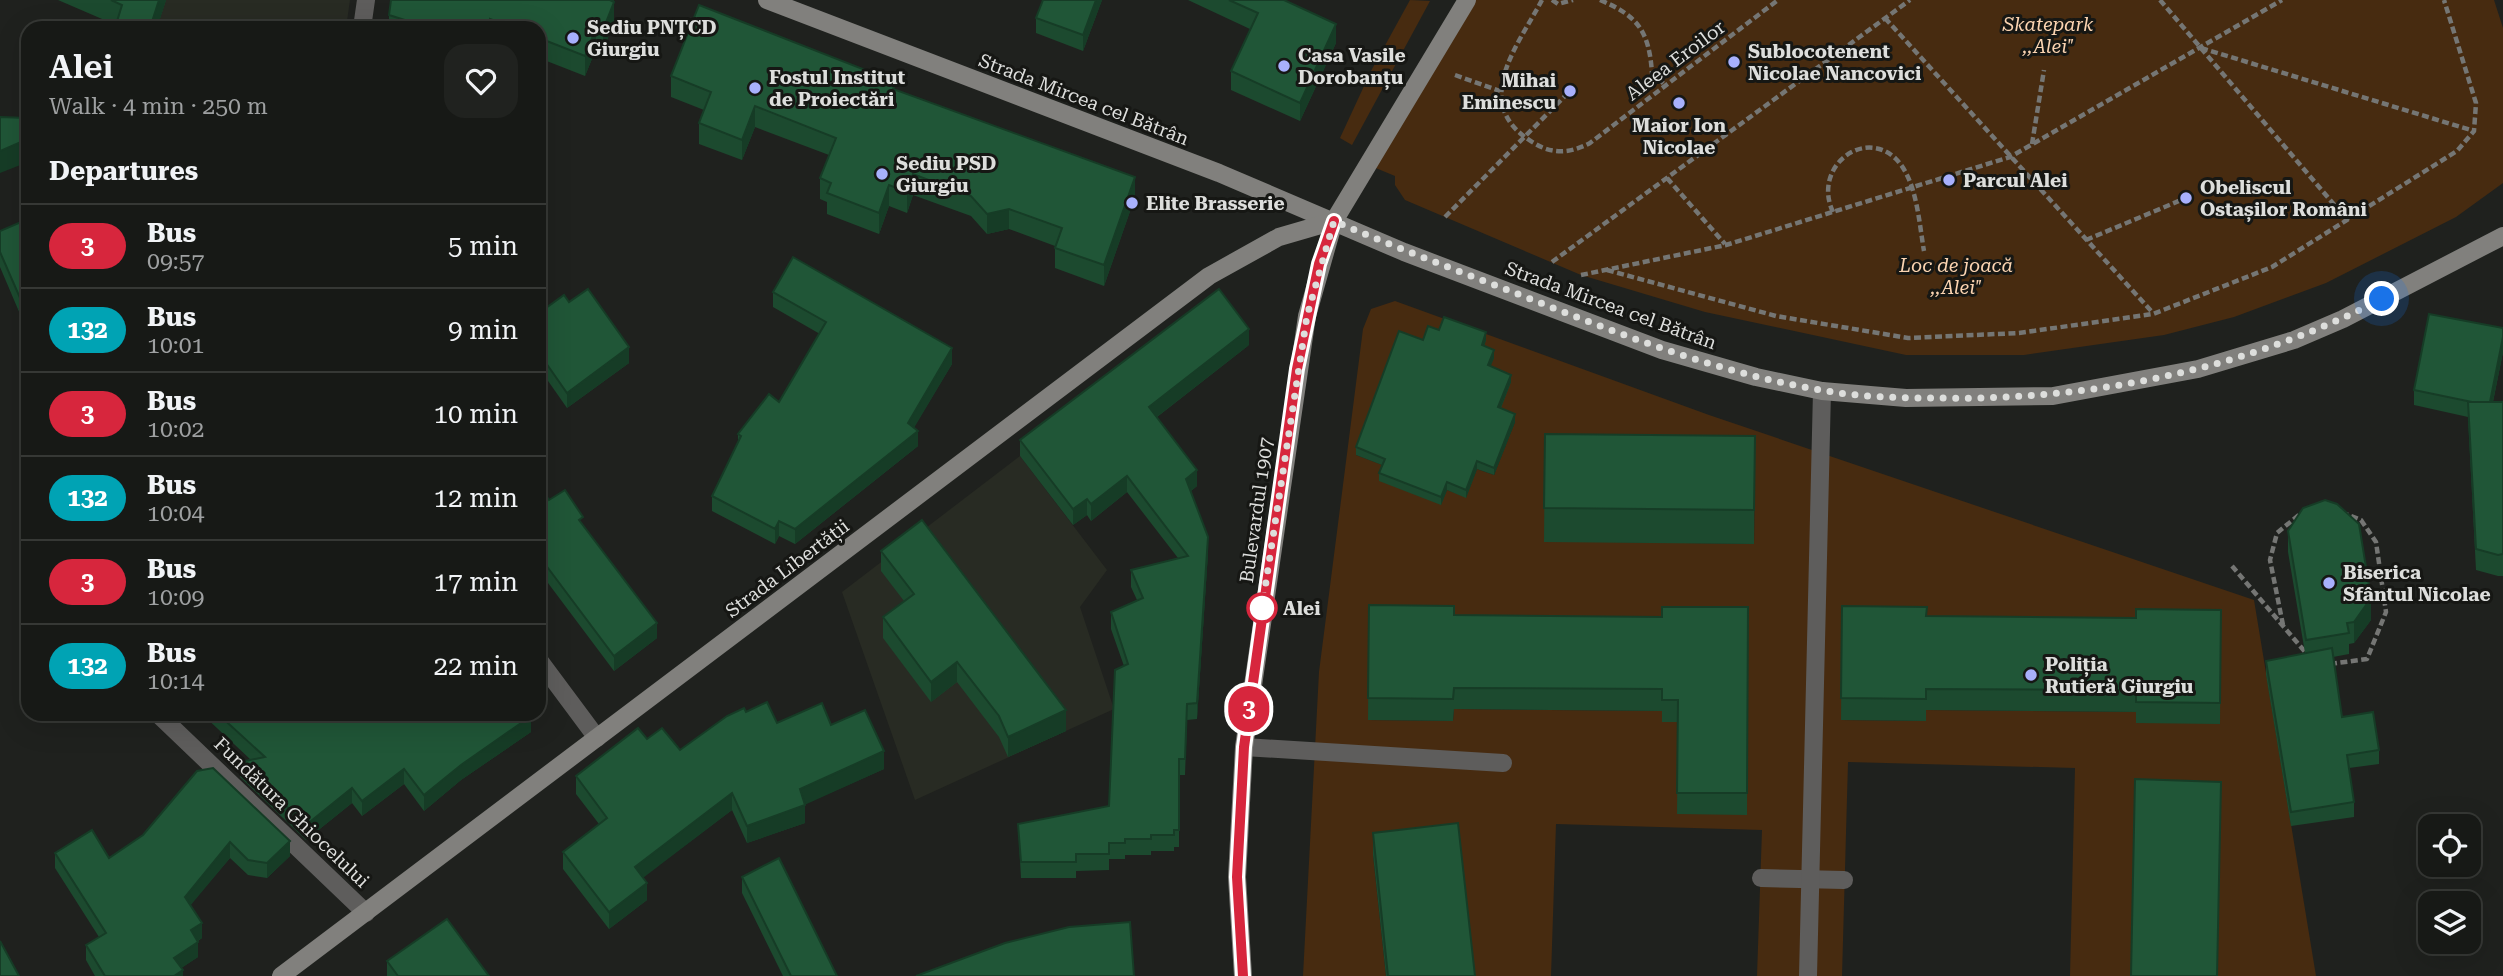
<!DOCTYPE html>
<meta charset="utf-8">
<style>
:root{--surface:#171916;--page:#20221f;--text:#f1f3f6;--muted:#9ea0a1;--line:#363835}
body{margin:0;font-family:"Roboto Serif",serif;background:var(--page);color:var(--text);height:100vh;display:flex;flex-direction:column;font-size:26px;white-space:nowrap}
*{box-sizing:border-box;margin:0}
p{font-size:23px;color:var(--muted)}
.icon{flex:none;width:38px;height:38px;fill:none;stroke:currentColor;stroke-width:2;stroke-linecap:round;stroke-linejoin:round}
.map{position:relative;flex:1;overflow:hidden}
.panel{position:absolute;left:21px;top:21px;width:525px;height:700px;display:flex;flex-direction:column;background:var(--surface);border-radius:21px;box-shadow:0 7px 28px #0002,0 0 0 2px var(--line)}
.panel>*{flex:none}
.badge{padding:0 14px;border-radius:23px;font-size:24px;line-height:46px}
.fabs{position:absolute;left:2418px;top:814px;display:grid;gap:14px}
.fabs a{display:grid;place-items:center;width:63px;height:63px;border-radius:14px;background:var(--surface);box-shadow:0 7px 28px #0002,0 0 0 2px var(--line);font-size:35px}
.you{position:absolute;width:35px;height:35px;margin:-18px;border:5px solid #fff;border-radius:50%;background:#1a73e8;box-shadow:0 0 0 10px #1a73e833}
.map>.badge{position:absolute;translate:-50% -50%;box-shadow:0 0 0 4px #fff}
h2{padding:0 28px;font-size:26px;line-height:63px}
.round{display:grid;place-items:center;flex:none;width:74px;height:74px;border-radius:21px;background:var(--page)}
.head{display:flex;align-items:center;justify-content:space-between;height:119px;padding:0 28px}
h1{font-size:33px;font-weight:600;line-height:52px}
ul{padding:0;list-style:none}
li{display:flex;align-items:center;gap:21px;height:84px;padding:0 28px;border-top:2px solid var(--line)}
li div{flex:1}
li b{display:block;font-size:26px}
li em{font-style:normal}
li .badge{min-width:77px;font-weight:700;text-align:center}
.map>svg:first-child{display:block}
</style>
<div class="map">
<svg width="2503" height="976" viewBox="0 0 2503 976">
<rect width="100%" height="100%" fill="#1f211e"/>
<g fill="#282b23">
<path d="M131 0H350L346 28H122Z"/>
<path d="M1020 456 1107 570 1080 607 1114 709 915 800 842 592Z"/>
</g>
<g fill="#472b10" fill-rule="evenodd">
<path d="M1410 0 1430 1 1352 145 1340 138 1371 71Z"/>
<path d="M1467 0H2494L2503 28V183L2456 217 2326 283 2234 317 2164 335 2024 355H1906L1705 312 1581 275 1405 200 1395 185V176L1366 164Z"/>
<path d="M1395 301 1709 415 2254 600 2316 976H2217L2221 797 2131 976H2070L2075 768 1848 762 1842 976H1757L1762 830 1556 824 1551 976H1473L1373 855 1386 976H1303L1319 672 1363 329 1371 309ZM1515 422 1494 475 1477 469 1466 497 1447 490 1441 504 1385 466 1356 455ZM1755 470 1754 544 1544 541ZM1748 629 1678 722H1663L1662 711 1454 709 1453 721 1368 720ZM2221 632 2136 723V712L1926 710V721L1841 720Z"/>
</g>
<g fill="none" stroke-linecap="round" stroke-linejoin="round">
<g stroke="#757674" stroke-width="4.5" stroke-dasharray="7 3.5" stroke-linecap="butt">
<path d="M1542 0C1517 47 1469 105 1534 143 1553 155 1571 153 1590 143L1778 0"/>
<path d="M1552 0 1558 4 1573 0"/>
<path d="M1600 0C1638 16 1649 31 1652 73L1664 84"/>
<path d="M2160 0 2348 221"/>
<path d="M1885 18 2153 313"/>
<path d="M2201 48 2474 131"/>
<path d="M1455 75 1500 91"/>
<path d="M2032 144 2044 70"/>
<path d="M1667 178 1725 244"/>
<path d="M1833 212C1812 168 1863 127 1896 159 1917 180 1919 223 1924 251"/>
<path d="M1445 217 1570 91"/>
<path d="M2086 240 2186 198"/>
<path d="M1552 262 1910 0"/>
<path d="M1607 270 1776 316 1908 338 2019 333 2153 314 2272 267 2457 151 2474 131 2476 103 2444 0"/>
<path d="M1581 275 1726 245 2010 157 2282 0"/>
<path d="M2232 566 2306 653"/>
<path d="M2283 625 2270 560 2277 533 2300 514"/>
<path d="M2330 664 2367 659 2386 612 2376 542 2361 520 2346 514"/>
</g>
<g stroke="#5e5d5c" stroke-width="18">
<path d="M1244 747 1503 763"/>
<path d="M1761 878 1844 880"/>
<path d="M1808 976 1822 391"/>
</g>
<g stroke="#5e5d5c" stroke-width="18">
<path d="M362 28 366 0"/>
<path d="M539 660 597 738"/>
<path d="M158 714 366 913"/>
</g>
<g stroke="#81807d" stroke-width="18">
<path d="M767 0 1219 173 1404 252 1662 350 1756 377 1822 391 1906 398 2053 396 2198 369 2294 340 2343 319 2503 236"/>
<path d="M281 976 1209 276 1279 237 1334 221"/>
<path d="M1243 976 1237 877 1244 747 1307 316 1334 221 1467 0"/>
</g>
</g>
<g fill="#1c4a2f">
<path d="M58 0H166L157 28H115L116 25Z"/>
<path d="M391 0H614V22L603 51 596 49 585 76 539 58V28H389V15Z"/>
<path d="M1102 0 1083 51 1036 33V18Z"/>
<path d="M1188 0H1284L1336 43 1300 121 1231 90V71L1250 29Z"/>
<path d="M671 76 896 90 1135 197 1104 286 1055 268V246L1009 229 987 234 971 216 913 195 907 213 889 206 879 234 827 214V202L820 199V178L829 155 755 127 742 160 699 144V123L704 110 671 97Z"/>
<path d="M28 219V338L20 324V314L0 267V231Z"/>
<path d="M773 292 952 364 914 427 918 446 795 544 779 536 775 544 712 511V496L738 442V434L779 402 820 334 773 307Z"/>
<path d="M539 313 629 363 567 408 539 368Z"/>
<path d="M2503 328V352L2493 402H2503V576H2498L2476 570 2468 417 2414 405V390Z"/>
<path d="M1439 330 1486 340 1484 346 1494 358 1490 366 1511 382 1501 408 1515 422 1494 475 1477 469 1466 498 1447 490 1441 505 1379 481V473L1382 465 1356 455V447L1423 340Z"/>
<path d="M1249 345 1157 417 1197 486 1191 491 1208 553 1197 719 1187 720 1185 775H1179V847H1174V851H1151V855H1125V859H1109V870L1076 871V878H1021L1018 824 1109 806 1124 666 1111 629V612L1137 600 1131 587V570L1178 558 1127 492 1091 521 1087 515 1073 525 1020 456V440Z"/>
<path d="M1545 434 1755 436 1754 544 1544 542Z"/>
<path d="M539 485 549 500 583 525 657 638 614 671 539 571Z"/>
<path d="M2288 531 2371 620 2354 643 2349 644V654L2333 657 2342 717 2379 750V764L2349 768 2354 802V817L2291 826 2266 675V661L2305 653 2288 552Z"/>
<path d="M881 551 1066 731 1008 757 999 737 957 682 931 702 883 638V617L904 601 881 571Z"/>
<path d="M1369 605 1454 615 1662 617 1748 607 1747 815 1677 814 1678 722H1662V711L1454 709 1453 721 1368 720Z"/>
<path d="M1842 606 1927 616 2136 618 2221 610 2220 724 2136 723V712L1926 710V721L1841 720Z"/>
<path d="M746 712 777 723 831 725 884 769 805 804V823L747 843 732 810 643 877 647 900 609 929 563 869V852L599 824 576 794V776L647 739 680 750Z"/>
<path d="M202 714H529L531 732 461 780 424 811 404 784 362 816 352 803 306 840 240 777V762L251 760Z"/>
<path d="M197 771 290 856 267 878 248 875 230 858 190 905 202 938 198 941V957L181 968 183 976H95L86 960V945L99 937 55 868V853L109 858 143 835Z"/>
<path d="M1373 833 1475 976H1386L1373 855Z"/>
<path d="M742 877 837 976H783L742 893Z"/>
<path d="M387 961 489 976H387Z"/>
</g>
<g fill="#163c26">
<path d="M159 0H166L157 28H150Z"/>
<path d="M608 0H614V22L603 51V30Z"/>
<path d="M1096 0H1102L1083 51V35Z"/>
<path d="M1336 24V43L1300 121V103Z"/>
<path d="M596 28V49L585 76V56Z"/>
<path d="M755 106V127L742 160V140Z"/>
<path d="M28 139V162L0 173V151Z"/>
<path d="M913 174V195L907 213V192Z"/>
<path d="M1135 177V197L1104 286V265Z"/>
<path d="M889 185V206L879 234V213Z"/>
<path d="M1009 209V229L987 234V214Z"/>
<path d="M1249 329V345L1149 423V407Z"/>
<path d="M1486 332V340L1482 353V345Z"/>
<path d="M2503 337V352L2489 421V406Z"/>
<path d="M629 347V363L567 408V393Z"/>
<path d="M952 348V364L908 438V423Z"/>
<path d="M1494 350V358L1488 373V365Z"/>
<path d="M1511 375V382L1498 415V407Z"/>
<path d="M1515 414V422L1494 475V468Z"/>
<path d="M918 431V446L795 544V529Z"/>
<path d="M1477 461V469L1466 498V490Z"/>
<path d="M1197 470V486L1186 495V479Z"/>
<path d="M1127 476V492L1091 521V504Z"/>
<path d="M1447 482V490L1441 505V497Z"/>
<path d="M1087 499V515L1073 525V509Z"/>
<path d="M779 521V536L775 544V529Z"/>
<path d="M1208 537V553L1197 719V703Z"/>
<path d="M2371 598V620L2354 643V622Z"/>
<path d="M657 623V638L614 671V656Z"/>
<path d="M957 662V682L931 702V682Z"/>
<path d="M1066 710V731L1008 757V737Z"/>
<path d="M531 716V732L461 780 424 811V795L461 765Z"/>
<path d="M884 751V769L800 807V789Z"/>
<path d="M404 769V784L362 816V801Z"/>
<path d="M352 788V803L306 840V825Z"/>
<path d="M732 793V810L635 884V867Z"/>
<path d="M805 805V823L747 843V826Z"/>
<path d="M290 841V856L267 878V863Z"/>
<path d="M230 842V858L185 912V897Z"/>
<path d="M647 883V900L609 929V912Z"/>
<path d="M202 923V938L191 945V930Z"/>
<path d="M198 942V957L174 973V958Z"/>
<path d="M183 970V976H174Z"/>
</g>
<g fill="#205637" stroke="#163c26" stroke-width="2">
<path d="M111 0H159L150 28H115L122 5Z"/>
<path d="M391 0H610L614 2 603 30 596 28 585 56 539 38V28H513L490 19 489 28H430L389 15Z"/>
<path d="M1043 0H1096L1083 35 1036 18Z"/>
<path d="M1229 0H1284L1336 24 1300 103 1231 71 1258 13Z"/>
<path d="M699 5 896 82 893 89 1135 177 1104 265 1055 248 1062 228 1009 209 987 214 971 196 913 174 907 192 889 185 879 213 827 193 831 183 820 178 836 138 755 106 742 140 699 123 711 92 671 76Z"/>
<path d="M0 117 28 118V139L0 151Z"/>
<path d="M28 219V323L20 309 24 307 0 252V231Z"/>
<path d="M793 257 952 348 908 423 918 431 795 529 779 521 775 529 712 496 741 436 738 434 769 394 779 402 826 322 773 292Z"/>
<path d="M588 289 629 347 567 393 539 353V324L544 320 539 313 564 295 569 302Z"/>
<path d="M1219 289 1249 329 1149 407 1197 470 1186 479 1208 537 1197 703 1187 704 1185 759H1179V830H1174V835H1151V839H1125V843H1109V854H1076V862H1021L1018 824 1109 806 1115 670 1128 664 1111 612 1143 598 1131 570 1188 556 1127 476 1091 504 1087 499 1073 509 1020 440Z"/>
<path d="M2429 314 2503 328V337L2490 402H2472L2414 390Z"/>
<path d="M1444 317 1486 332 1482 345 1494 350 1488 365 1511 375 1498 407 1515 414 1494 468 1477 461 1466 490 1447 482 1441 497 1379 473 1385 459 1356 447 1399 331 1423 340 1428 326 1439 330Z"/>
<path d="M2468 402H2503V554L2498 555 2476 549Z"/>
<path d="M1545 434 1755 436 1754 510 1544 508Z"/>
<path d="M539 485 549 500 565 490 583 517 579 520 657 623 614 656 539 556Z"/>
<path d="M2325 500 2337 504 2359 524 2371 598 2354 622 2347 623 2349 633 2306 640 2288 531 2303 508Z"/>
<path d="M922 520 1066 710 1008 737 999 716 957 662 931 682 883 617 914 594 881 551Z"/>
<path d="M1369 605 1454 606V615L1662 617V607H1748L1747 793H1677L1678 700H1662V689L1454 688 1453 699 1368 698Z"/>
<path d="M1842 606 1927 607 1926 616 2136 618V609L2221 610 2220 703 2136 702V690L1926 689V699L1841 698Z"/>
<path d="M2332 648 2342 717 2373 712 2379 750 2347 755 2354 802 2291 812 2266 661Z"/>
<path d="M767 702 777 723 822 703 831 725 865 710 884 751 800 789 805 805 747 826 732 793 635 867 647 883 609 912 563 852 607 818 576 776 638 728 647 739 662 728 680 750 727 716 744 708 746 712Z"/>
<path d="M218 714H529L531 716 461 765 424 795 404 769 362 801 352 788 306 825 240 762 265 757Z"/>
<path d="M213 768 290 841 267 863 248 860 230 842 185 897 202 923 191 930 198 942 174 958 183 970 174 976H105L86 945 106 933 55 853 92 830 109 858 143 835 197 771Z"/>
<path d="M2135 779 2221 782 2217 976H2131Z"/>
<path d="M1458 823 1475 976H1388L1373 833Z"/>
<path d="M779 858 837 976H791L742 877Z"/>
<path d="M447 919 489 976H398L387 961Z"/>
<path d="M1130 922 1134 976H916L1005 943 1069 927Z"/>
<path d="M0 941 19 976H0Z"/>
</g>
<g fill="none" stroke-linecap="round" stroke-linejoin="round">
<defs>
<path id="line" d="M1243 976 1237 877 1244 747 1297 369 1319 264 1334 221"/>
</defs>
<use href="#line" stroke="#fff" stroke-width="16"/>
<use href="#line" stroke="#d7263d" stroke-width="10"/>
<path stroke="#dddedc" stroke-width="7" stroke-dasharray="0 12.6" d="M1262 608 1307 316 1334 221C1401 250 1470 275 1538 302 1630 338 1723 374 1821 390 1858 397 1898 398 1936 398 2091 401 2244 370 2382 299"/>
</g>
<g fill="#a8b0fc" stroke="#161714" stroke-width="2.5">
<circle cx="573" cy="38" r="7"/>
<circle cx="1734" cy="62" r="7"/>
<circle cx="1284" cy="66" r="7"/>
<circle cx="755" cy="88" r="7"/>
<circle cx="1570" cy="91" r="7"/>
<circle cx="1679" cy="103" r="7"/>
<circle cx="882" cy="174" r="7"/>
<circle cx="1949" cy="180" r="7"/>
<circle cx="2186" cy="198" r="7"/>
<circle cx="1132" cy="203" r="7"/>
<circle cx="2329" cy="583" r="7"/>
<circle cx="2031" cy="675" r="7"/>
</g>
<circle fill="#fff" stroke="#d7263d" stroke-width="3.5" cx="1262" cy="608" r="14"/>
<g text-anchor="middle" stroke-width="6" stroke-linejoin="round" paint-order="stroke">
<g font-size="19" font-style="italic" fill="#fbd4b1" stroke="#161714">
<text x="2048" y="31">Skatepark<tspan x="2048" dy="22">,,Alei"</tspan></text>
<text x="1956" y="272">Loc de joacă<tspan x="1956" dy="22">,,Alei"</tspan></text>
</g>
<g font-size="19" font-weight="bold" fill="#dddedc" stroke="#161714" text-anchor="start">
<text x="587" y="34">Sediu PNȚCD<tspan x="587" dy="22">Giurgiu</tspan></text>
<text x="1748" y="58">Sublocotenent<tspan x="1748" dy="22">Nicolae Nancovici</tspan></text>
<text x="1298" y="62">Casa Vasile<tspan x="1298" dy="22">Dorobanțu</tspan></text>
<text x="769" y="84">Fostul Institut<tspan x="769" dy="22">de Proiectări</tspan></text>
<text x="1556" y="87" text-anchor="end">Mihai<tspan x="1556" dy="22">Eminescu</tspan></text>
<text x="1679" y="132" text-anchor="middle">Maior Ion<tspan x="1679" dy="22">Nicolae</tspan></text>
<text x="896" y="170">Sediu PSD<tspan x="896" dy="22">Giurgiu</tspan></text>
<text x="1963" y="187">Parcul Alei</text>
<text x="2200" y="194">Obeliscul<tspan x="2200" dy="22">Ostașilor Români</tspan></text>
<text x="1146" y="210">Elite Brasserie</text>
<text x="2343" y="579">Biserica<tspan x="2343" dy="22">Sfântul Nicolae</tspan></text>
<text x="2045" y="671">Poliția<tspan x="2045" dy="22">Rutieră Giurgiu</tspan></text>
</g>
<g font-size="19" fill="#dddedc" stroke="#161714">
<text transform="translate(1675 60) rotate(-37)" y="7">Aleea Eroilor</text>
<text transform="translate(1084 99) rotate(21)" y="7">Strada Mircea cel Bătrân</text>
<text transform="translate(1611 305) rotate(20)" y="7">Strada Mircea cel Bătrân</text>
<text transform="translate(1256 510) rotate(-82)" y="7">Bulevardul 1907</text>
<text transform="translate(787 568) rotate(-37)" y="7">Strada Libertății</text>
<text transform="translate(292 812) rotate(44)" y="7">Fundătura Ghiocelului</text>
</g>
<g font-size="19" font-weight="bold" fill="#dddedc" stroke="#161714" text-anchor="start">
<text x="1283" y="615">Alei</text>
</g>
</g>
</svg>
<div class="fabs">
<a><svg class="icon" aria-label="locate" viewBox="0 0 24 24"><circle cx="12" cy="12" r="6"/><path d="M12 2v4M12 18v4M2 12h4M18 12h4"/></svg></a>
<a><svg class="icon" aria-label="layers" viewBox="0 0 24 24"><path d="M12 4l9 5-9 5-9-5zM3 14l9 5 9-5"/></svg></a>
</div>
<div class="you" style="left:2382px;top:299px"></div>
<b class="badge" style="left:1249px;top:709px;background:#d7263d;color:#fff">3</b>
<section class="panel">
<div class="head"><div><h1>Alei</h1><p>Walk · 4 min · 250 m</p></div><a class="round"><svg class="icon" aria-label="heart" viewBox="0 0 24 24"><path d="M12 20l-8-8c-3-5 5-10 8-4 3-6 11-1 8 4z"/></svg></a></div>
<h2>Departures</h2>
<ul>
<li><span class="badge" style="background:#d7263d;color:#fff">3</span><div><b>Bus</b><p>09:57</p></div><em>5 min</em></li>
<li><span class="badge" style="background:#00a3b4;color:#fff">132</span><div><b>Bus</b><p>10:01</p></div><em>9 min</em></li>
<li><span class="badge" style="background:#d7263d;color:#fff">3</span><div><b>Bus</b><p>10:02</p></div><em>10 min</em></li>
<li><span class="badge" style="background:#00a3b4;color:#fff">132</span><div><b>Bus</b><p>10:04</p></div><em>12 min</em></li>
<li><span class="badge" style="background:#d7263d;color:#fff">3</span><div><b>Bus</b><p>10:09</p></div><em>17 min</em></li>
<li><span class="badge" style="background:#00a3b4;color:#fff">132</span><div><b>Bus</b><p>10:14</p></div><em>22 min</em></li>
</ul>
</section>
</div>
